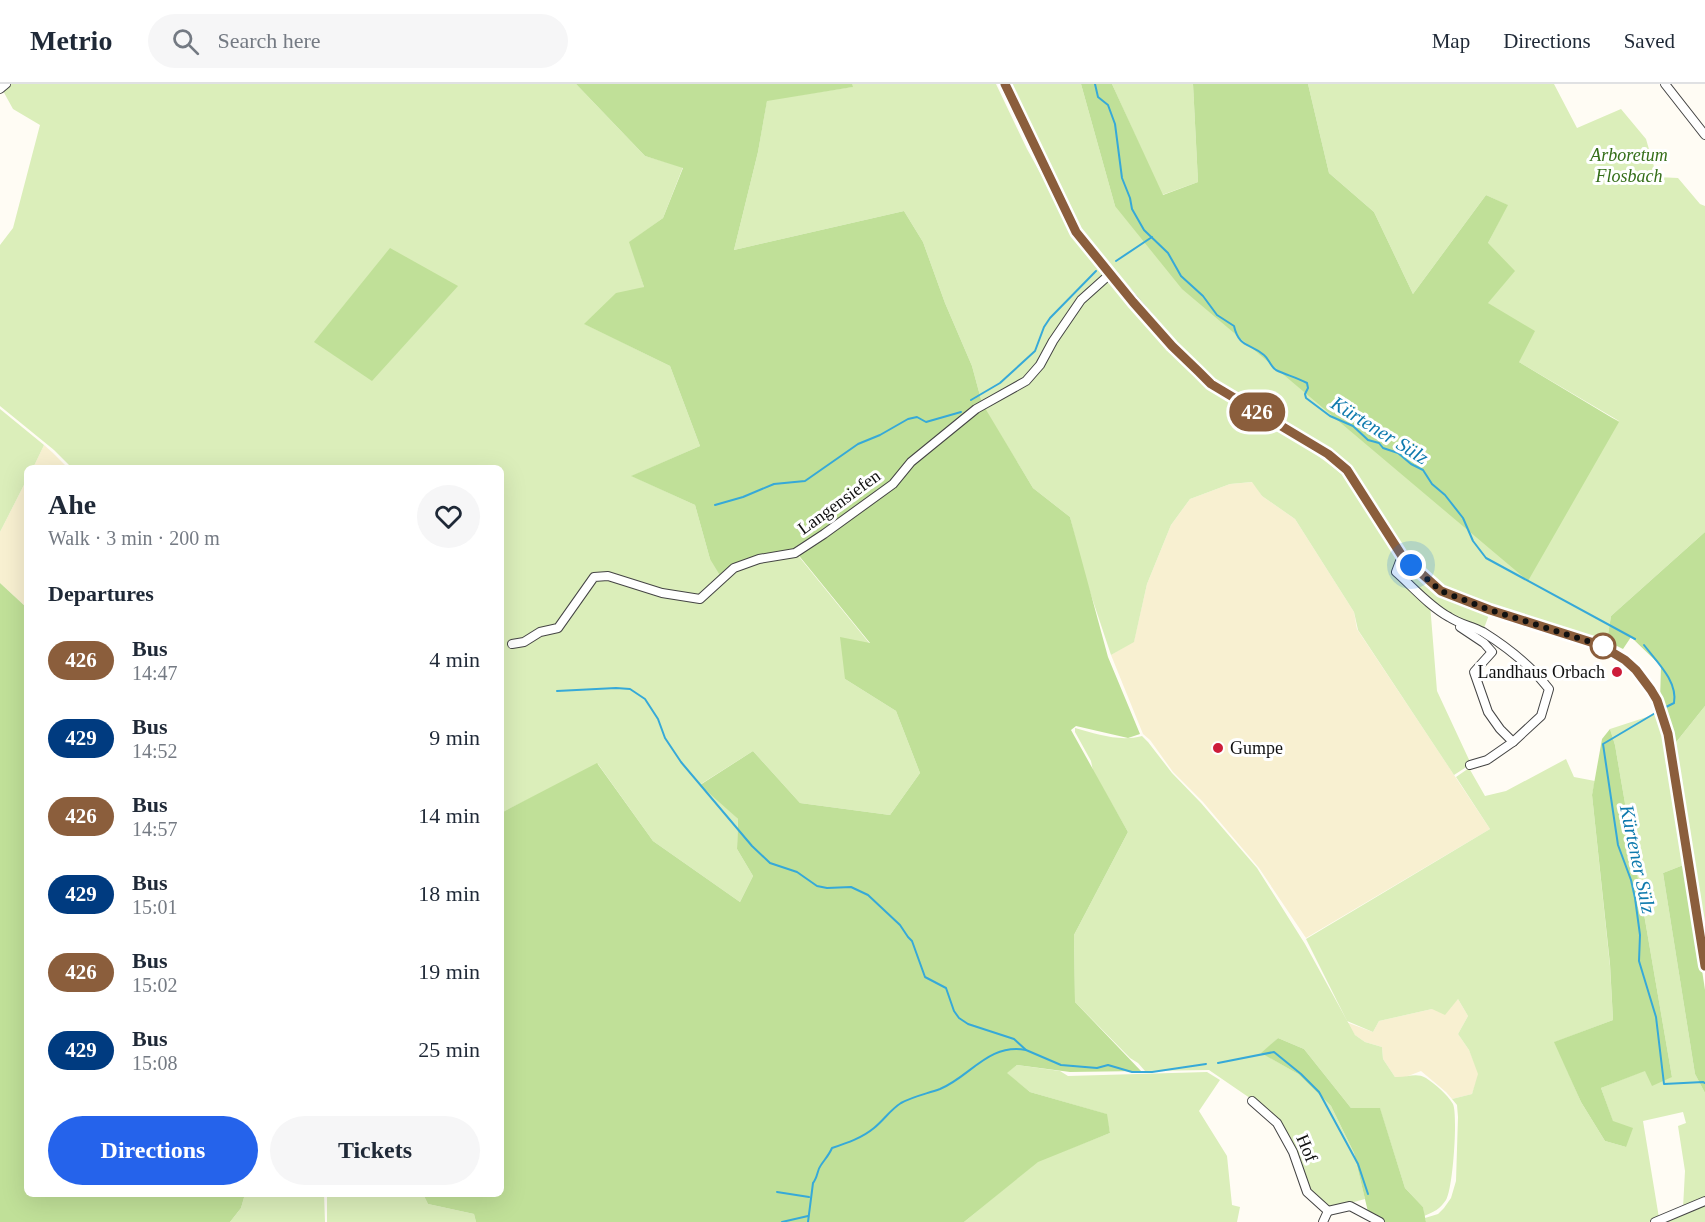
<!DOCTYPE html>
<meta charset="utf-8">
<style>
:root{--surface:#fff;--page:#f6f6f7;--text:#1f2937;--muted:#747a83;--line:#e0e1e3;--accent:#2563eb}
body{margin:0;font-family:"Times New Roman",serif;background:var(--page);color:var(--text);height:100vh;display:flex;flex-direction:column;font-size:22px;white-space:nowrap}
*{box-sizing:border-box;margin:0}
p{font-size:20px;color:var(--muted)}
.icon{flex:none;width:33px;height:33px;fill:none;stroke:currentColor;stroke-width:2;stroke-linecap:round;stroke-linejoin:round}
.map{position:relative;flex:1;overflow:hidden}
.panel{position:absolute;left:24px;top:381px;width:480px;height:732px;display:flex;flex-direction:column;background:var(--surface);border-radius:9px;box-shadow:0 6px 24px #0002}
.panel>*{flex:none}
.badge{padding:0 12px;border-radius:20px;font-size:21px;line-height:39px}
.you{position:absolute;width:30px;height:30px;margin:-15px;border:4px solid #fff;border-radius:50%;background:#1a73e8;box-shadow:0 0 0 9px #1a73e833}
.map>.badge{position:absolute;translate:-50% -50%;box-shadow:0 0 0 3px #fff}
h2{padding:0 24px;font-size:22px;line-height:54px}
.round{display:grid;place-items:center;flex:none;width:63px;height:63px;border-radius:32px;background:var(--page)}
.headline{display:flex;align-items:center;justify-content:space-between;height:102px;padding:0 24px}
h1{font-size:28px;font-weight:700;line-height:45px}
.button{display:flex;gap:12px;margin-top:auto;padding:12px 24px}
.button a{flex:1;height:69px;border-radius:36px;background:var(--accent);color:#fff;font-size:24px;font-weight:700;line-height:69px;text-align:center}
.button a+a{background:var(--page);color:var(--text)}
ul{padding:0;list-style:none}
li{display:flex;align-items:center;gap:18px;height:78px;padding:0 24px}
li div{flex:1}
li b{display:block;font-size:22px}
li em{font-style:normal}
li .badge{min-width:66px;font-weight:700;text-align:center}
header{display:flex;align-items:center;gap:36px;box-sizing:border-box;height:84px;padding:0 30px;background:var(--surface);border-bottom:2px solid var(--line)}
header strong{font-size:28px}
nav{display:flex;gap:33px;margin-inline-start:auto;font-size:21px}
.search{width:420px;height:54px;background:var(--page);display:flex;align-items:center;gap:15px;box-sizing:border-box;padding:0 21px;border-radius:33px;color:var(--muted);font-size:22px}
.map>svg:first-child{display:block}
</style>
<header>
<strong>Metrio</strong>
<div class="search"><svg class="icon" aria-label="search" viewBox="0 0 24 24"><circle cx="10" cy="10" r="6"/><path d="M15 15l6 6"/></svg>Search here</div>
<nav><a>Map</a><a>Directions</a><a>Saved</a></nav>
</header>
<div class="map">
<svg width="1705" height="1138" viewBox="0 0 1705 1138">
<rect width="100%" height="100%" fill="#fffcf4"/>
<g fill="#f8f0d1">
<path d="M44 361 53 369 68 384H33Z"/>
<path d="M27 395V524L0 499V448Z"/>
<path d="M1253 398 1262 412 1295 435 1354 528 1357 545 1490 745 1306 854 1259 784 1203 718 1173 688 1150 656 1143 650 1111 571 1134 557 1147 500 1171 441 1190 415 1230 400Z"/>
<path d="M1458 915 1468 932 1458 950 1469 966 1479 990 1472 1010 1452 1015 1446 1008 1421 987 1403 994 1395 993 1383 975 1382 963 1365 958 1355 951 1346 938 1373 948 1379 937 1432 925Z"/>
</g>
<g fill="#dbeeba">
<path d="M9 0H576L645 72 683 83 663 134 630 158 644 203 585 240 670 282 700 362 632 392 695 421 710 475 734 486 796 469 870 560 845 595 896 627 920 689 890 731 800 719 753 667 701 700 738 735 737 765 753 792 740 818 653 757 598 680 501 729V384H72L54 366 0 322V161L13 144 40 41 13 25 2 5Z"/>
<path d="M852 0H996L1027 65 1074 150 1107 191 1080 215 1025 296 982 319 972 282 945 219 923 158 904 127 734 166 758 68 767 16 852 3Z"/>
<path d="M1009 0H1081L1115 122 1619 337 1519 278 1488 219V159L1507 121 1486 111 1413 210 1374 128 1329 89 1308 0H1554L1577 44 1621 25 1646 55 1657 93 1678 94 1700 120 1705 122V448L1611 532 1607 557 1442 506 1403 471 1348 385 1213 298 1172 260 1079 146Z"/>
<path d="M1112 0H1193L1198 98 1162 111Z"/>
<path d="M1109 193 1143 236 1207 304 1309 365 1342 390 1401 472 1395 487 1430 520 1437 607 1471 680 1454 691 1358 546 1354 528 1295 435 1262 412 1252 398 1230 400 1190 415 1171 441 1147 500 1134 558 1111 571 1084 490 1070 433 1033 404 983 322 1026 299 1083 218Z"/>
<path d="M0 325 44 361 33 384H27V395L0 448Z"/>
<path d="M1400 478 1418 490 1490 528 1483 547 1449 532 1397 488Z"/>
<path d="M1705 622V856L1673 662Z"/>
<path d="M1659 629 1686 780 1663 789 1695 990 1705 1009V1115L1683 1124 1685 1087 1678 1042 1686 1039 1683 1028 1643 1037 1659 1134 1649 1138H1426L1425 1134 1438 1130 1444 1124 1451 1114 1456 1097 1458 1033 1457 1021 1452 1015 1472 1010 1478 990 1469 966 1458 950 1468 932 1458 915 1445 931 1432 925 1379 937 1373 948 1347 937 1306 855 1490 745 1456 693 1469 684 1485 712 1506 707 1566 675 1574 693 1595 697 1592 711 1610 882 1613 936 1555 958 1581 1018 1605 1057 1626 1063 1613 1038 1601 1004 1646 986 1672 993 1615 661 1610 645Z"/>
<path d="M1075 644C1097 650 1119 658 1142 652L1148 658 1172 689 1201 719 1257 784 1305 860 1355 951 1365 958 1382 963 1383 975 1395 993C1406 994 1416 988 1426 994 1435 1000 1447 1010 1453 1020 1458 1031 1453 1105 1446 1116 1440 1125 1434 1128 1424 1132L1423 1123 1405 1104 1380 1025 1351 1024 1304 965 1278 954 1262 969 1298 990 1331 1022 1354 1069 1365 1115 1328 1125 1308 1105 1294 1067 1260 1021 1209 986 1145 987 1138 979 1130 974 1075 918 1074 851 1128 748 1093 687 1091 677 1075 648Z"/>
<path d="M1017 981 1060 987 1068 992 1207 988 1220 996 1199 1027 1227 1072 1232 1121 1240 1123 1237 1138H964L1038 1077 1110 1049 1106 1030 1030 1008 1006 989Z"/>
<path d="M245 1110H324L325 1138H230L241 1124Z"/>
<path d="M327 1110H423L428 1120 474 1130 476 1138H327Z"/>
<path d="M1705 1119V1138H1662Z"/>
</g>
<g fill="#c0e098">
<path d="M576 0H852L853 3 767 17 758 68 734 166 904 127 923 158 945 219 972 282 982 319 1033 404 1070 433 1108 573 1140 650 1128 654 1076 642 1071 646 1128 748 1074 851 1075 918 1141 987 1070 988 1017 981 1007 989 1030 1008 1107 1030 1110 1049 1038 1078 964 1138H476L474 1130 428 1120 423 1110H501V729L597 679 653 757 740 818 753 792 737 765 738 735 700 701 753 667 800 719 890 731 920 689 896 627 845 595 840 553 870 559 796 468 759 473 721 493 710 475 695 421 631 392 700 362 670 282 584 240 616 209 644 203 629 158 663 134 683 84 645 72Z"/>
<path d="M1081 0H1112L1163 111 1198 98 1193 0H1308L1329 89 1374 128 1413 210 1486 111 1508 121 1488 159 1515 187 1488 219 1535 247 1519 278 1619 338 1528 497 1182 205 1115 122Z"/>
<path d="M390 164 458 202 372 297 314 258Z"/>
<path d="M1705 448V622L1673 662 1660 616 1661 582 1631 553 1623 565 1607 557 1611 532Z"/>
<path d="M0 499 27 524V1110H245L241 1124 230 1138H0Z"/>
<path d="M1610 645 1615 661 1672 993 1652 1002 1645 987 1601 1004 1613 1037 1633 1044 1626 1063 1605 1057 1581 1018 1554 958 1613 936 1610 880 1592 711 1602 655Z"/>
<path d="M1686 780 1705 906V1009L1695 990 1663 789Z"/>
<path d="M1278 954 1304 965 1351 1024H1380L1405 1104 1423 1123 1426 1138H1382L1369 1132 1354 1069 1331 1022 1298 990 1261 969Z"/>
</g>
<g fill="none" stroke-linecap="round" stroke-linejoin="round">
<g stroke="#36a9d8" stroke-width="2">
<path d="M1095 0 1098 13 1108 21 1115 40 1122 94 1130 114 1132 125 1144 146 1168 169 1181 192 1203 212 1217 231 1234 242C1239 264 1250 259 1264 271 1269 275 1270 282 1276 286 1286 291 1296 293 1307 299L1308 304 1305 310 1306 314 1330 332 1353 342 1368 356 1379 359 1383 364 1398 369 1411 380 1423 386 1432 400 1445 411 1463 434 1473 457 1486 474 1635 555"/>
<path d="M1116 177 1152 153"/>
<path d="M971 316 1000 299 1035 267 1044 243 1050 234 1096 187"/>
<path d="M715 421 743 413 774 400 805 397 858 360 880 351 908 335 917 333 926 338 961 328"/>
<path d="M1644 561C1656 577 1678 597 1674 619L1662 625"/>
<path d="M557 607 616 604 630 605 645 615 658 635 665 654 681 678 752 762 770 779 797 788 817 802 827 804 851 803 868 811 900 841 908 853 912 857 925 893 946 904 954 927 959 934 968 940 1014 955 1026 966 1061 981 1097 984 1108 981 1132 988H1152L1206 980"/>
<path d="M1657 628 1603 660 1618 761 1631 796 1635 814 1640 851 1639 877 1656 933 1664 1000 1703 998 1705 999"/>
<path d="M1218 979 1274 968 1301 990 1319 1008 1358 1080 1368 1110"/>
<path d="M777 1108 809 1113"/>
<path d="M782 1138 808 1132"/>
<path d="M808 1138 813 1099C818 1093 817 1086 821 1081 825 1075 829 1071 832 1064 847 1059 862 1054 874 1044 884 1036 890 1026 901 1019 914 1012 926 1010 940 1005 970 993 988 959 1026 966"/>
</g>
<defs>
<g id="minor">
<path d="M1665 0 1705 51"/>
<path d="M0 5 6 0"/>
<path d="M1402 472 1396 488C1413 503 1429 522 1449 533 1459 540 1472 542 1483 548 1507 563 1532 583 1549 605L1541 632 1513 658 1487 676 1470 681"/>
<path d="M1460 543 1484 559 1492 568 1474 588 1488 628 1500 645 1513 658"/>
<path d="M512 560 524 558 540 548 558 544 594 493 608 492 662 509 700 515 734 484 759 475 795 469 824 450 893 400 911 378 976 325 1026 297 1040 281 1053 257 1081 216 1110 190"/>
<path d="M1252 1017 1277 1039 1293 1068 1307 1108 1328 1127"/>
<path d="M1328 1127 1350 1122 1380 1138"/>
<path d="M1323 1138 1328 1127"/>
<path d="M1655 1138 1705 1117"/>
</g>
<path id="major" d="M1005 0 1076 148 1110 190 1172 262 1211 300 1328 370 1347 386 1402 472 1441 507 1490 526 1600 561 1625 576 1636 586 1651 606 1657 616 1668 650 1705 882"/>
</defs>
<use href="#minor" stroke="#444" stroke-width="10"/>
<use href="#major" stroke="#222" stroke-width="12"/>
<use href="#minor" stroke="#fff" stroke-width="8"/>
<use href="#major" stroke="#ffc864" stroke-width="10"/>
</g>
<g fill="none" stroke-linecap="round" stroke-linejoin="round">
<defs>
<path id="line" d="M1005 0 1076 148 1133 218 1172 262 1198 287 1211 300 1328 370 1347 386 1402 472 1441 507 1490 526 1600 561 1625 576 1636 586 1651 606 1657 616 1668 650 1705 882"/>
</defs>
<use href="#line" stroke="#fff" stroke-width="14"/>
<use href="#line" stroke="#8b5e3c" stroke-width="9"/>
<path stroke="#111" stroke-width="6" stroke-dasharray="0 10.8" d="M1411 481 1441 507 1490 526 1603 562"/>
</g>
<circle fill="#fff" stroke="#8b5e3c" stroke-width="3" cx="1603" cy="562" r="12"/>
<g fill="#cd1c39" stroke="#fff" stroke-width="2">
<circle cx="1617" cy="588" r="6"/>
<circle cx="1218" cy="664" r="6"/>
</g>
<g text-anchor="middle" stroke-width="6" stroke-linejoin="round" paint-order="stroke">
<g font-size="18" font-style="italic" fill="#356f1a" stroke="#fff">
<text x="1629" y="77">Arboretum<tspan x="1629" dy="21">Flosbach</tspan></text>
</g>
<g font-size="18" fill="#111" stroke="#fff">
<text transform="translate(839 418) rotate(-36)" y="6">Langensiefen</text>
<text transform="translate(1307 1064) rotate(67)" y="6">Hof</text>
</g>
<g font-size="18" fill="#111" stroke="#fff" text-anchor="end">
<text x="1605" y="594">Landhaus Orbach</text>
<text x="1230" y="670" text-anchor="start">Gumpe</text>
</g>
<g font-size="20" font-style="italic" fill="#0e7aae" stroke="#fff">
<text transform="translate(1380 346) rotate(32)" y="7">Kürtener Sülz</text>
<text transform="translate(1638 775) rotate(78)" y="7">Kürtener Sülz</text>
</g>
</g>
</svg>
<div class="you" style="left:1411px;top:481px"></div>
<b class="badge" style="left:1257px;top:328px;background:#8b5e3c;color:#fff">426</b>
<section class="panel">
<div class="headline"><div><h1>Ahe</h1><p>Walk · 3 min · 200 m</p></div><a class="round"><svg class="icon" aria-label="heart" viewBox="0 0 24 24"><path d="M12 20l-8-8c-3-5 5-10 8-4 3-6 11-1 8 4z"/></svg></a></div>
<h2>Departures</h2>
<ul>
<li><span class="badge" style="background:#8b5e3c;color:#fff">426</span><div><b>Bus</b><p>14:47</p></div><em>4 min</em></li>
<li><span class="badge" style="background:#003b80;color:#fff">429</span><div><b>Bus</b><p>14:52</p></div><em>9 min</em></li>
<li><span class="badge" style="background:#8b5e3c;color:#fff">426</span><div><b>Bus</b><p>14:57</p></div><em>14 min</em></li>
<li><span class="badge" style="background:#003b80;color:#fff">429</span><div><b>Bus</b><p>15:01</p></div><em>18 min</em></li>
<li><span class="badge" style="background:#8b5e3c;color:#fff">426</span><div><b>Bus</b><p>15:02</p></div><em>19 min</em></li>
<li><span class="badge" style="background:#003b80;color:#fff">429</span><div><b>Bus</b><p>15:08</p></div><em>25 min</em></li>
</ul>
<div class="button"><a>Directions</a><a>Tickets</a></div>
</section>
</div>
